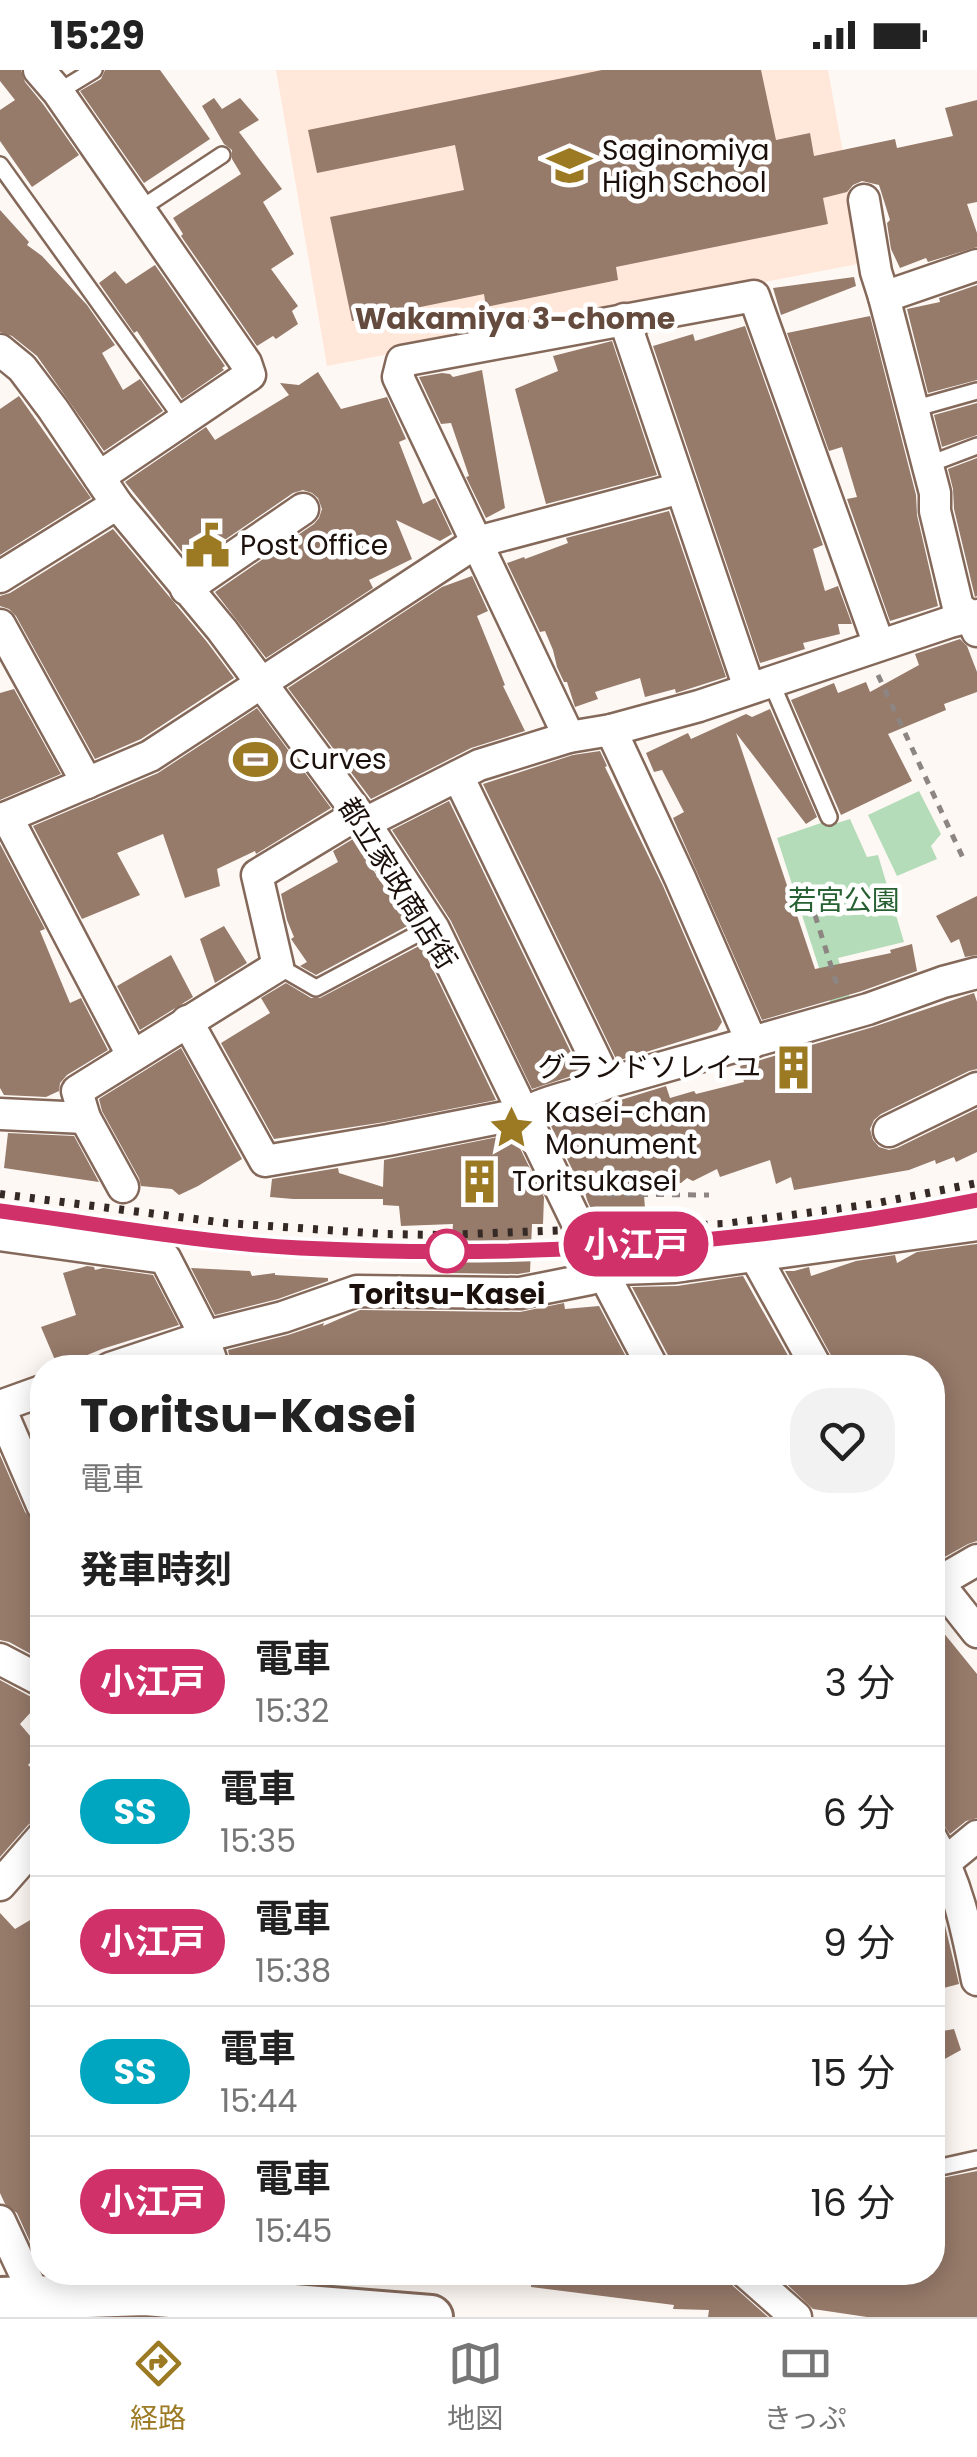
<!DOCTYPE html>
<html lang="ja">
<meta charset="utf-8">
<style>
:root{--surface:#fff;--page:#f2f2f2;--text:#222;--muted:#767676;--line:#e0e0e0;--accent:#9c7a24}
body{margin:0;font-family:Poppins,"Noto Sans JP",sans-serif;background:var(--page);color:var(--text);height:100vh;display:flex;flex-direction:column;font-size:38px;white-space:nowrap}
*{box-sizing:border-box;margin:0}
p{font-size:32px;color:var(--muted)}
.icon{flex:none;width:55px;height:55px;fill:none;stroke:currentColor;stroke-width:2;stroke-linecap:round;stroke-linejoin:round}
.map{position:relative;flex:1;overflow:hidden}
.details{position:absolute;left:30px;top:1285px;width:915px;height:930px;display:flex;flex-direction:column;background:var(--surface);border-radius:40px;box-shadow:0 5px 25px #0003}
.details>*{flex:none}
.badge{padding:0 20px;border-radius:32px;font-size:35px;line-height:65px}
.map>.badge{position:absolute;translate:-50% -50%;box-shadow:0 0 0 5px #fff}
h2{padding:0 50px;font-size:38px;line-height:90px}
.round{display:grid;place-items:center;flex:none;width:105px;height:105px;border-radius:40px;background:var(--page)}
.overview{display:flex;align-items:center;justify-content:space-between;height:170px;padding:0 50px}
h1{font-size:48px;font-weight:700;line-height:75px}
ul{padding:0;list-style:none}
li{display:flex;align-items:center;gap:30px;height:130px;padding:0 50px;border-top:2px solid var(--line)}
li div{flex:1}
li b{display:block;font-size:38px}
li em{font-style:normal}
li .badge{min-width:110px;font-weight:700;text-align:center}
.status{display:flex;justify-content:space-between;align-items:center;height:70px;padding:0 50px;background:var(--surface);direction:ltr}
.status svg{height:28px;fill:currentColor}
.menu{display:flex;justify-content:space-around;align-items:center;height:140px;border-top:2px solid var(--line);background:var(--surface);font-size:28px;color:var(--muted)}
.menu a{display:grid;justify-items:center;gap:5px}
.menu .on{color:var(--accent)}
.map>svg:first-child{display:block}
</style>
<div class="status"><b>15:29</b><svg viewBox="0 0 49 12"><path d="M0 12V9h3v3zM5 12V6h3v6zM10 12V3h3v9zM15 12V0h3v12zM26 1h20v11H26zM47 4h2v5h-2z"/></svg></div>
<div class="map">
<svg width="977" height="2247" viewBox="0 0 977 2247">
<rect width="100%" height="100%" fill="#fef8f4"/>
<path fill="#ffe7da" d="M276 0H828L863 193 327 296Z"/>
<g fill="#b4dcb9">
<path d="M919 721 941 764 931 776 937 789 897 806 868 745Z"/>
<path d="M850 749 867 787 878 785 904 872 838 888 852 935 833 941 777 768 821 753H837Z"/>
</g>
<g fill="#967a6a">
<path d="M0 0H21L25 12 43 34 79 85 32 117 0 71V40L15 30 0 11Z"/>
<path d="M105 0H160L210 69 144 113 80 21 101 9Z"/>
<path d="M602 0H761L776 70 810 63 814 86 895 69 897 78 953 66 945 38 977 30V132L967 134 977 163V177L928 192 926 188 900 198 891 179 887 153 890 150 879 115 862 111 853 115 847 122 823 128 828 154 616 197 618 210 486 237 484 224 352 251 330 147 464 120 455 75 317 103 308 60Z"/>
<path d="M214 28 222 39 240 28 259 50 239 62 282 119 263 132 294 184 271 199 298 236 292 241 298 254 276 269 273 266 257 276 181 166 183 164 173 148 241 104 232 89V80L224 74 202 36Z"/>
<path d="M0 140 29 172 27 175 42 186 87 235 115 275 102 283 123 320 140 309 163 341 104 381 37 286 12 266 0 262Z"/>
<path d="M155 195 225 296 222 298 224 300 182 329 137 261 134 263 99 213 115 201 126 214Z"/>
<path d="M854 207 856 216 781 245 773 218Z"/>
<path d="M977 215V310L928 323 907 239 940 232 939 228Z"/>
<path d="M870 246 916 425 917 445 938 536 890 551 847 429 857 427 842 377 829 381 787 263Z"/>
<path d="M745 256 823 475 813 479 825 521 838 516 852 554H838L840 564 803 573 805 579 760 593 653 276 693 264 695 271Z"/>
<path d="M612 271 657 405 546 434 515 319 558 301 553 286Z"/>
<path d="M482 300 505 438 486 448 466 407 469 406 451 353 441 354 419 307 442 303 450 304 453 307Z"/>
<path d="M318 302 341 339 387 327 406 369 399 372 423 434 435 428 452 464 440 471 396 450 412 489 369 510 373 518 266 588 215 522 314 454 319 448 322 439 318 428 312 423 303 420 293 423 191 493 125 412 206 357 215 370 289 325 280 313 299 315Z"/>
<path d="M19 326 91 428 0 485V339Z"/>
<path d="M977 333V365L942 377 934 345Z"/>
<path d="M977 388V526L975 527 954 439 953 419 948 399Z"/>
<path d="M669 441 726 607 676 623 675 619 645 627 640 608 595 622 598 629 575 637 567 612H564L557 597 553 580 545 561 540 562 507 493 524 487 525 489 568 473 566 468Z"/>
<path d="M113 459 207 572 234 608 141 669 95 689 16 546 9 539 0 536V526L10 523Z"/>
<path d="M472 506 488 541 477 546 505 615 503 616 525 661 471 678 371 729 288 618 442 517Z"/>
<path d="M960 569 967 576 977 602V622L944 634 946 640 888 664 912 711 841 745 791 630 834 613 838 623 866 612 870 622 919 595 915 584Z"/>
<path d="M14 619 61 704 0 730V623Z"/>
<path d="M257 638 331 738 256 784 255 781 217 799 220 816 185 828 163 764 117 783 140 825 82 849 33 756 158 703Z"/>
<path d="M770 639 817 747 806 754 736 663 815 899 891 883 890 880 912 874 917 901 862 921 762 950 673 748 684 742 662 700 654 702 646 683 688 663 691 669 746 644 752 647Z"/>
<path d="M600 681 607 696 605 697 663 816 722 952 717 960 617 991 483 714 573 685Z"/>
<path d="M449 731 581 1003 532 1019 451 851 392 760Z"/>
<path d="M353 769 409 855 316 905 300 896 307 892 291 869 294 867 287 850 281 824 338 792 333 781Z"/>
<path d="M0 774 45 859 40 861 70 933 81 928 108 980 67 1005 60 1013 59 1021 46 1027 4 1025 0 1018Z"/>
<path d="M977 826V885L965 887 959 869 951 873 936 846Z"/>
<path d="M224 856 247 893 215 913 200 869Z"/>
<path d="M421 875 496 1030 385 1052 274 1069 221 973 270 943 261 928 286 913 311 928H320Z"/>
<path d="M171 885 193 927 140 960 117 916Z"/>
<path d="M974 923 977 932V999L969 1001 881 1044 874 1050 870 1059 873 1070 879 1077 889 1080 897 1078 977 1039V1082L956 1092 954 1087 936 1094 935 1090 909 1100 794 1120 791 1107 776 1114 770 1090 720 1107 717 1099 693 1111 687 1108 681 1113 643 1110 645 1139 593 1143 587 1130 583 1113H579L549 1052 666 1016 670 1028 694 1021 696 1024 744 1012 740 996 873 957Z"/>
<path d="M181 978 242 1089 198 1116 179 1125 172 1119 141 1116 139 1108 102 1041 99 1029Z"/>
<path d="M8 1063 74 1066 99 1112 4 1098Z"/>
<path d="M513 1064 544 1127 543 1154H532L530 1202 518 1204 449 1203 453 1154 401 1156 399 1136 383 1135V1129H293L270 1127 272 1109 338 1098 339 1103 383 1117 384 1090Z"/>
<path d="M977 1174V1471L968 1474 941 1489 932 1487V1298H836L833 1289 785 1201H794L809 1197 811 1206 856 1191 895 1185 897 1193 917 1182Z"/>
<path d="M87 1196 94 1197 95 1200 103 1198 153 1205 179 1255 102 1279 58 1297 41 1257 76 1245 63 1203Z"/>
<path d="M191 1198 250 1201 252 1206 275 1203V1205L328 1208V1211L278 1229 215 1245Z"/>
<path d="M743 1206 795 1298H672L670 1289 632 1217 677 1216Z"/>
<path d="M564 1233 565 1239 599 1236 632 1298H232L228 1280 288 1265 324 1253 323 1256 360 1240 520 1242Z"/>
<path d="M0 1385 25 1442 42 1458V1590L9 1572 0 1570Z"/>
<path d="M932 1536 942 1547 934 1551 977 1604V1748L966 1751 950 1764 943 1754 932 1750Z"/>
<path d="M0 1610 33 1628 42 1630 20 1654 42 1680 28 1695 42 1708V1739L36 1749 28 1755 0 1787Z"/>
<path d="M932 1821H936L942 1843 959 1914 932 1921Z"/>
<path d="M0 1843 15 1859 42 1843V2198L17 2143 5 2134 0 2123Z"/>
<path d="M954 1959 961 1980 932 1996V1963Z"/>
<path d="M977 2101V2247H867L813 2239 774 2202H932V2110Z"/>
<path d="M532 2202H727L733 2216 768 2247H708L709 2240 673 2239 674 2235 531 2217Z"/>
</g>
<g fill="none" stroke-linecap="round" stroke-linejoin="round">
<defs>
<g id="lane">
<path d="M58 22 94 0"/>
<path d="M0 95 184 351"/>
<path d="M140 139 222 85"/>
<path d="M913 339 977 321"/>
<path d="M927 395 977 376"/>
<path d="M771 612 829 747"/>
<path d="M278 896 316 918 421 862 434 859"/>
<path d="M932 2099 977 2089"/>
</g>
<g id="street">
<path d="M39 0 58 22 246 293 250 305 99 407"/>
<path d="M864 130 876 202 884 227"/>
<path d="M977 195 884 227 935 423V441L958 537 971 547 977 561"/>
<path d="M624 249 749 618"/>
<path d="M0 280 22 298 53 339 117 434 222 560 365 753 434 859 581 1161 653 1298"/>
<path d="M0 507 117 434"/>
<path d="M186 519 303 439"/>
<path d="M0 555 87 713"/>
<path d="M611 660 680 808 752 973"/>
<path d="M569 667 398 307 402 291 754 226 879 575"/>
<path d="M458 706 607 1013"/>
<path d="M7 747 132 985"/>
<path d="M0 750 150 686 477 472 681 418"/>
<path d="M365 753 479 695 569 667 611 660 699 636 950 552 977 545"/>
<path d="M187 951 265 1091 388 1070 525 1043C550 1028 581 1026 607 1013L868 939 943 912 977 903"/>
<path d="M0 1044 85 1048"/>
<path d="M889 1061 977 1018"/>
<path d="M123 1117 85 1048 77 1021 278 896 257 805 358 744"/>
<path d="M0 1165 165 1188 199 1254 214 1298"/>
<path d="M755 1186 817 1298"/>
<path d="M110 1298 203 1267 283 1247 357 1221 520 1223 590 1209 619 1199 675 1197 977 1155"/>
<path d="M0 1336 42 1321"/>
<path d="M0 1338 42 1435"/>
<path d="M932 1505 977 1562"/>
<path d="M932 1516 977 1490"/>
<path d="M0 1589 42 1611"/>
<path d="M932 1769C958 1813 967 1861 977 1910"/>
<path d="M932 1803 977 1766"/>
<path d="M0 1815 42 1767"/>
<path d="M0 2151 36 2228 41 2244"/>
<path d="M745 2202 796 2247"/>
</g>
<path id="secondary" d="M0 2229 145 2224 431 2247"/>
</defs>
<use href="#lane" stroke="#84695a" stroke-width="20"/>
<use href="#street" stroke="#84695a" stroke-width="35"/>
<use href="#secondary" stroke="#84695a" stroke-width="48"/>
<g stroke="#8d8581" stroke-width="5" stroke-dasharray="8 8" stroke-linecap="butt">
<path d="M878 605 963 788"/>
<path d="M815 845 838 918"/>
<path d="M592 1124 709 1125"/>
</g>
<use href="#lane" stroke="#fff" stroke-width="15"/>
<use href="#street" stroke="#fff" stroke-width="30"/>
<use href="#secondary" stroke="#fff" stroke-width="42"/>
<g stroke="#352a25" stroke-width="8" stroke-dasharray="5 10" stroke-linecap="butt">
<path d="M0 1124 226 1153 384 1164 441 1165 725 1154 873 1134 977 1113"/>
<path d="M0 1141C99 1154 200 1173 300 1178 526 1189 755 1176 977 1130"/>
</g>
</g>
<g fill="none" stroke-linecap="round" stroke-linejoin="round">
<defs>
<path id="line" d="M0 1141C99 1154 200 1173 300 1178 526 1189 755 1175 977 1130"/>
</defs>
<use href="#line" stroke="#fff" stroke-width="22"/>
<use href="#line" stroke="#d13169" stroke-width="15"/>
</g>
<defs>
<symbol id="school-bare" viewBox="-9 -9 18 18"><path d="M0-5L7-2L0 1L-7-2ZM-4 1L0 2.5L4 1V4Q0 6-4 4Z" fill="#9c7a24" stroke="#fff" stroke-width="2.5" paint-order="stroke"/></symbol>
<symbol id="civic-bare" viewBox="-9 -9 18 18"><path d="M-.6-6.5H3V-4.5H.6V-3L4-1V1h2V6H-6V1h2V-1L-.6-3ZM-1.2 2.5V6h2.4V2.5Z" fill="#9c7a24" stroke="#fff" stroke-width="2.5" paint-order="stroke"/></symbol>
<symbol id="stadium-bare" viewBox="-9 -9 18 18"><path d="M0-5a6.5 5 0 1 0 0 10a6.5 5 0 1 0 0-10ZM-3.5-1.8h7v3.6h-7Z" fill="#9c7a24" stroke="#fff" stroke-width="2.5" paint-order="stroke"/></symbol>
<symbol id="building-bare" viewBox="-9 -9 18 18"><path d="M-4-6H4V6H1V3H-1V6H-4ZM-2.5-4.3h1.7v1.8h-1.7ZM.8-4.3h1.7v1.8H.8ZM-2.5-1h1.7V.8h-1.7ZM.8-1h1.7V.8H.8Z" fill="#9c7a24" stroke="#fff" stroke-width="2.5" paint-order="stroke"/></symbol>
<symbol id="sight-bare" viewBox="-9 -9 18 18"><path d="M0-6L1.8-2.2L6-1.7L2.9 1.2L3.7 5.4L0 3.3L-3.7 5.4L-2.9 1.2L-6-1.7L-1.8-2.2Z" fill="#9c7a24" stroke="#fff" stroke-width="2.5" paint-order="stroke"/></symbol>
</defs>
<g fill-rule="evenodd">
<use href="#school-bare" x="538" y="64" width="63" height="63"/>
<use href="#civic-bare" x="176" y="444" width="63" height="63"/>
<use href="#stadium-bare" x="224" y="658" width="63" height="63"/>
<use href="#building-bare" x="762" y="966" width="63" height="63"/>
<use href="#sight-bare" x="480" y="1026" width="63" height="63"/>
<use href="#building-bare" x="448" y="1080" width="63" height="63"/>
</g>
<circle fill="#fff" stroke="#d13169" stroke-width="5" cx="447" cy="1181" r="20"/>
<g text-anchor="middle" stroke-width="9" stroke-linejoin="round" paint-order="stroke">
<g font-size="28" fill="#1b100b" stroke="#fff" text-anchor="start">
<text x="602" y="90">Saginomiya<tspan x="602" dy="32">High School</tspan></text>
<text x="240" y="485">Post Office</text>
<text x="289" y="699">Curves</text>
<text x="761" y="1007" text-anchor="end">グランドソレイユ</text>
<text x="545" y="1052">Kasei-chan<tspan x="545" dy="32">Monument</tspan></text>
<text x="512" y="1121">Toritsukasei</text>
</g>
<g font-size="28" fill="#1b100b" stroke="#fff">
<text transform="translate(398 813) rotate(58)" y="10">都立家政商店街</text>
</g>
<g font-size="28" fill="#276133" stroke="#fff">
<text x="844" y="840">若宮公園</text>
</g>
<g font-size="28" font-weight="bold" fill="#1b100b" stroke="#fff">
<text x="447" y="1234">Toritsu-Kasei</text>
</g>
<g font-size="30" font-weight="bold" fill="#654b3d" stroke="#fff">
<text x="515" y="259">Wakamiya 3-chome</text>
</g>
</g>
</svg>
<b class="badge" style="left:636px;top:1174px;background:#d13169;color:#fff">小江戸</b>
<section class="details">
<div class="overview"><div><h1>Toritsu-Kasei</h1><p>電車</p></div><a class="round"><svg class="icon" aria-label="heart" viewBox="0 0 24 24"><path d="M12 20l-8-8c-3-5 5-10 8-4 3-6 11-1 8 4z"/></svg></a></div>
<h2>発車時刻</h2>
<ul>
<li><span class="badge" style="background:#d13169;color:#fff">小江戸</span><div><b>電車</b><p>15:32</p></div><em>3 分</em></li>
<li><span class="badge" style="background:#00a6bf;color:#fff">SS</span><div><b>電車</b><p>15:35</p></div><em>6 分</em></li>
<li><span class="badge" style="background:#d13169;color:#fff">小江戸</span><div><b>電車</b><p>15:38</p></div><em>9 分</em></li>
<li><span class="badge" style="background:#00a6bf;color:#fff">SS</span><div><b>電車</b><p>15:44</p></div><em>15 分</em></li>
<li><span class="badge" style="background:#d13169;color:#fff">小江戸</span><div><b>電車</b><p>15:45</p></div><em>16 分</em></li>
</ul>
</section>
</div>
<nav class="menu">
<a class="on"><svg class="icon" aria-label="directions" viewBox="0 0 24 24"><path d="M12 3l9 9-9 9-9-9zM9 14v-3h6M13 9l2 2-2 2"/></svg>経路</a>
<a><svg class="icon" aria-label="map" viewBox="0 0 24 24"><path d="M3 6l6-2 6 2 6-2v14l-6 2-6-2-6 2zM9 4v14M15 6v14"/></svg>地図</a>
<a><svg class="icon" aria-label="tickets" viewBox="0 0 24 24"><path d="M3 7h18v10H3zM15 7v10"/></svg>きっぷ</a>
</nav>
